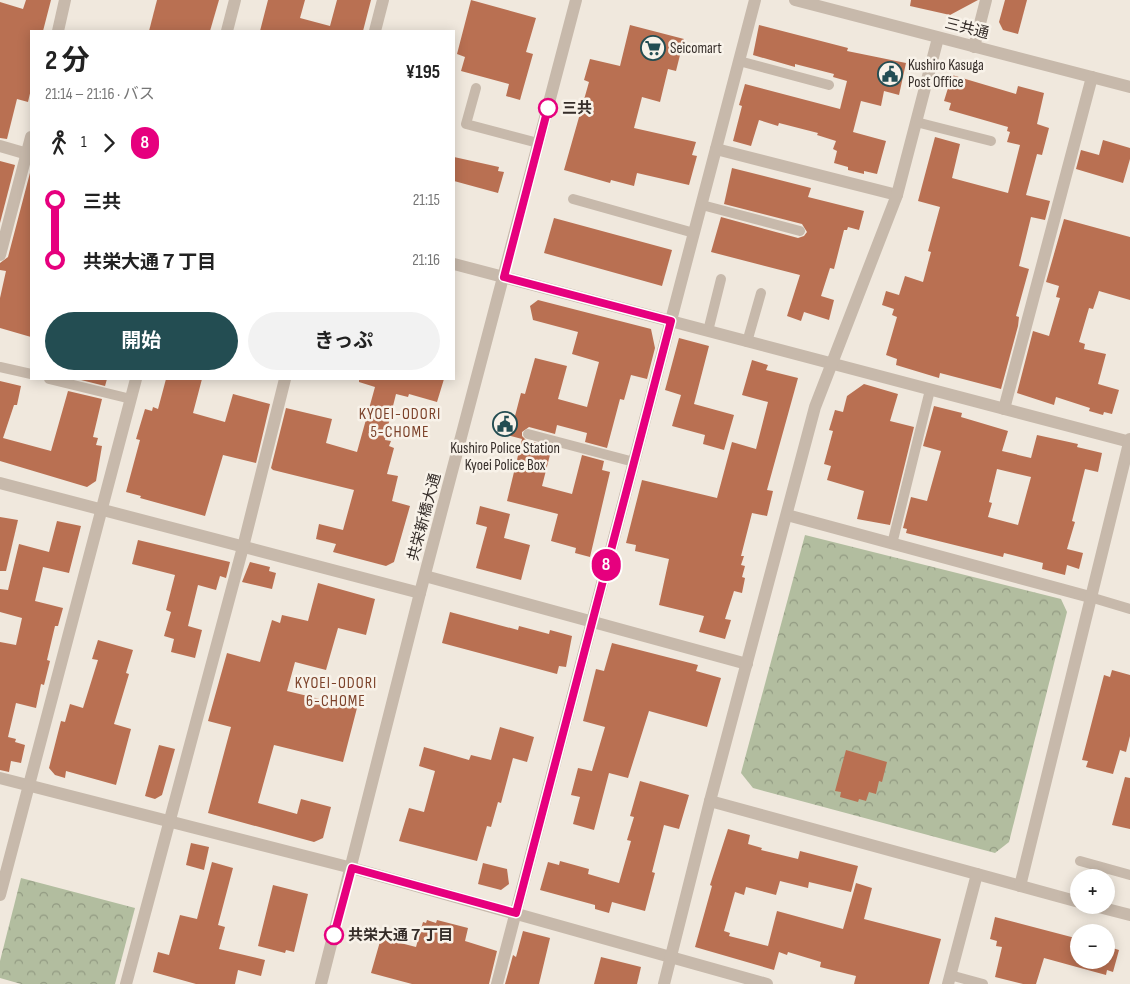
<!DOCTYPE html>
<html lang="ja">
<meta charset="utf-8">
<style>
:root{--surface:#fff;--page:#f2f2f2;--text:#222;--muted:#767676;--accent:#234d52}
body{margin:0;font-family:"Sofia Sans Condensed","Noto Sans JP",sans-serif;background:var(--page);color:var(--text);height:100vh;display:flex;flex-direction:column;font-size:19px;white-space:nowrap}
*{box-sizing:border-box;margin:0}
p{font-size:16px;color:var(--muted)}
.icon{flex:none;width:28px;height:28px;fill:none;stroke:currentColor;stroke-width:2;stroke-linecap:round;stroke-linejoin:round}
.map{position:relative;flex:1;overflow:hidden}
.drawer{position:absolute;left:30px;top:30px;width:425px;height:350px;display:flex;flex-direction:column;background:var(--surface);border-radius:0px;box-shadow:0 2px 12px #0003}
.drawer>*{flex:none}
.badge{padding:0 10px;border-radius:16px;font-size:18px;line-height:32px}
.fabs{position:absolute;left:1070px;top:869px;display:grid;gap:10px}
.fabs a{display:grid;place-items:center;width:45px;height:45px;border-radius:50%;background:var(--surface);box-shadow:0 2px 12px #0003;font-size:25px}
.map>.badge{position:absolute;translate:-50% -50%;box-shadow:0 0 0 2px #fff}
.legs{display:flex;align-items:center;gap:8px;height:55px;padding:0 15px;font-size:16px}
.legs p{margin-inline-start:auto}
.summary{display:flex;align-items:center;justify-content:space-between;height:85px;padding:0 15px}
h1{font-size:28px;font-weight:700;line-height:38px}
.action{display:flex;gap:10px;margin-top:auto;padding:10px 15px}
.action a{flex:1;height:58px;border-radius:30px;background:var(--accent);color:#fff;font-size:20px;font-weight:700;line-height:58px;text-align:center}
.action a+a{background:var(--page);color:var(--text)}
ul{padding:0 15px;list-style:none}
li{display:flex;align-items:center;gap:18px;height:60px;font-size:19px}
li i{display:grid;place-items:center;width:8px;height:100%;margin:0 6px;background:currentColor}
li i::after{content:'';width:12px;height:12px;margin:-6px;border:4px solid;border-radius:50%;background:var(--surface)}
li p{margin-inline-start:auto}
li:first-child i{background:linear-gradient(#0000 50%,currentColor 0)}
li:last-child i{background:linear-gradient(currentColor 50%,#0000 0)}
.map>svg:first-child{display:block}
</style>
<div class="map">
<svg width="1130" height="984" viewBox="0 0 1130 984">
<defs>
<pattern id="park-crowns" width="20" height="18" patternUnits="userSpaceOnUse" patternTransform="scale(1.25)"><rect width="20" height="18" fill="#b2bd9f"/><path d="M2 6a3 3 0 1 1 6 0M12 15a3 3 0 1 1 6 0" fill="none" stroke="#929a82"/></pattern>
</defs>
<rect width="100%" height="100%" fill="#f0e8dd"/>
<g fill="url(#park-crowns)">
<path d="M805 535 1061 599 1067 612 1009 842 995 853 753 788 741 773Z"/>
<path d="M21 878 135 908 115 984H21L0 978V961Z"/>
</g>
<g fill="#b97052" fill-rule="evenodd">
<path d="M26 0H51L43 31H31V89L28 102 17 99 7 139 0 138V2L23 9Z"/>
<path d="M157 0H219L210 31H149Z"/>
<path d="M268 0H305L300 18 330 26 337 0H371L363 31H260Z"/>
<path d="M471 0 536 18 526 52 533 54 520 100 506 96 509 84 461 71 465 57 457 54Z"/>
<path d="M911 0H978L950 15 910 6Z"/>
<path d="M1005 0H1027L1018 34 1003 30 999 22Z"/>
<path d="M630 25 684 39 676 71 668 69 660 102 642 97 634 128 696 142 692 155 697 156 689 185 637 173 634 186 611 180 610 183 564 170 589 82 584 80 590 59 620 66Z"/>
<path d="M759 25 848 48 847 51 906 63 899 95 884 91 881 106 861 101 853 132 886 141 877 174 864 171V174L848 170V167L834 163 837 151 833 149 836 141 817 135 818 133 779 123 778 126 759 120 751 146 733 141 742 106 739 105 745 84 840 109 847 81 833 77 834 74 795 64V67L753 55Z"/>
<path d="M952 75 1016 94 1018 86 1044 93 1037 124 1049 128 1042 155 1037 154 1026 195 1050 201 1045 220 1031 217 1019 266 1029 269 1016 316 1019 317 1018 326 1001 389 940 373 939 378 896 365 897 359 886 355 897 317 892 315 894 309 882 305 886 291 899 295 905 276 923 282 931 252 928 251 940 207 918 201 935 137 960 144 952 178 1008 193 1020 145 1007 142 1010 132 1007 131 1008 127 949 110 951 103 944 101Z"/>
<path d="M1103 140 1130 148V159L1123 183 1076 169 1081 150 1099 155Z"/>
<path d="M454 157 499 167 498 171 504 172 498 193 454 181Z"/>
<path d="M0 161 15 165 0 223Z"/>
<path d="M732 168 811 188 808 197 864 211 859 230 848 227 847 230H844L834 269 830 268 821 296 834 300 829 320 804 312 801 321 787 316 800 275 711 252 721 217 798 238 804 236 807 232 802 224 724 204Z"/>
<path d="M31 169V337L0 328V298L6 271 0 270V263L8 257Z"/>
<path d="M554 218 672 250 662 286 544 253Z"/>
<path d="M1064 219 1130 237V300L1099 291 1093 309 1089 308 1079 342 1085 344 1084 349 1106 354 1098 384 1119 390 1112 414 1104 412 1103 415 1089 411 1090 408 1056 397 1054 405 1017 393 1033 331 1049 336 1060 298 1056 297 1059 286 1046 282Z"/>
<path d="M538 300 651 329 655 348 647 379 631 375 624 400 620 399 607 448 585 442 587 433 557 425 555 434 529 427 522 432V436L526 440 552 447 542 486 572 494 582 455 604 461 602 470 610 472 590 557 575 553 576 548 551 541 558 514 507 501 522 439 496 432 501 413 515 416 521 393 525 394 535 358 567 366 558 399 587 407 599 362 572 354 578 332 533 320 530 306Z"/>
<path d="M679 338 709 346 694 404 734 415 724 450 703 444 705 435 672 426 681 395 665 390Z"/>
<path d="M752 360 768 365 766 370 798 378 767 490 773 491 767 516 752 513 741 556H744L741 565 745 566 742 577 745 578 742 593 734 591 725 619 731 620 725 639 699 632 704 616 659 605 669 559 635 551 636 545 626 543 642 480 717 498 732 442 756 449 768 402 742 395Z"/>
<path d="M77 379H107L105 386Z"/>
<path d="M166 379H202L193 413 225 422 233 394 270 404 256 463 223 455 205 516 140 498 141 496 126 492 140 440 136 439 145 409 152 411 153 407 158 409Z"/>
<path d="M359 379H444L437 402 409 394 408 397 396 394 386 434 385 440 391 441 389 446 394 448 387 474 398 476 392 501 410 506 394 562 386 566 333 552 336 544 316 539 319 524 343 530 354 490 273 470 271 468 286 408 332 419 326 443 357 452 375 387 359 382Z"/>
<path d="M0 381 21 386 17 405H14L3 438 51 451 68 391 102 399 93 437 98 438 96 445 102 446 96 481 87 487 0 461Z"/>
<path d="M864 384 898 394 890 421 914 427 890 525 857 519 864 491 827 480 831 466 824 464 833 431 829 430 835 410 843 412 847 396Z"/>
<path d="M934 406 962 413 961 417 1008 431 1002 451 1031 458 1037 435 1078 444 1077 447 1102 453 1098 472 1085 469 1072 521 1075 522 1067 549 1083 553 1079 569 1067 565 1065 575 1042 569 1043 563 1004 553 1003 557 906 533 907 529 903 528 911 497 927 501 941 451 923 446ZM997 469 1031 477 1018 525 988 517 992 503 989 502Z"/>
<path d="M480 506 510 514 504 538 530 545 521 580 476 568 487 527 476 524Z"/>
<path d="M0 517 18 520 6 571H0Z"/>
<path d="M57 521 81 526 69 573 43 567 35 601 63 608 58 626H55L47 660 50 661 44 685 41 684 36 708 16 703 8 737 16 739 15 742 25 745 21 763 11 761 9 772 0 770V642L16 645 22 618 0 612V589L8 590 19 544 49 552Z"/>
<path d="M138 540 230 562 226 578 220 576 216 590 198 585 188 626 202 630 195 658 171 652 174 639 164 636 171 612 166 610 175 575 132 564Z"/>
<path d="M250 562 270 567 269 571 276 573 272 589 242 582Z"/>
<path d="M318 583 375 599 366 635 338 628 326 670 295 662 287 691 357 708 343 762 274 745 258 803 297 814 301 799 331 807 323 838 314 842 208 813 231 727 208 721 227 653 260 662 272 620 280 623 282 615 308 621Z"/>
<path d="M450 612 518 630 519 626 549 634 550 630 572 636 566 667 559 666 557 674 442 643Z"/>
<path d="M98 640 133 650 126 673 129 674 114 724 131 729 116 785 66 771 65 778 55 775 49 768 61 721 65 722 70 704 83 708 98 660 92 659Z"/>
<path d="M612 643 698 665 696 671 721 678 707 727 649 711 628 778 609 773 594 830 573 824 580 797 571 795 578 768 592 771 605 727 583 721 596 669 604 671Z"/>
<path d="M1112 670 1130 675V736L1126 752 1120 750 1113 774 1086 767 1088 761 1082 760 1104 675 1110 677Z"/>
<path d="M500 727 534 737 527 762 513 758 501 803 498 802 491 827 487 826 477 861 399 841 409 808 424 812 435 771 419 766 424 747 469 760 471 755 491 760Z"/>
<path d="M159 745 175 749 162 795 155 799 145 796Z"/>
<path d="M846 750 887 762 882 782 879 781 876 794 869 792 866 801 859 799 858 802 840 797 841 792 835 791Z"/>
<path d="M1125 777 1130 778V829L1112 825Z"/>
<path d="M640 781 689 795 679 829 664 825 652 872 655 873 645 911 612 902 609 913 595 909V905L540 890 548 862 559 865 560 861 589 869 588 874 619 883 631 841 627 840 634 817 630 816Z"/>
<path d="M728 829 750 835 748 844 762 848 761 850 798 859 800 851 858 866 851 892 809 882 808 888 780 881 776 895 746 887 744 895 735 892 724 931 730 933 729 936 768 946 777 911 843 929 856 883 872 888 864 919 941 939 929 984H854L856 976 820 967 821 962 788 952 787 955 779 952 774 970 695 947 712 886 710 885Z"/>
<path d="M191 843 209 847 204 870 186 865Z"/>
<path d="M212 862 233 868 218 925 225 927 219 949 265 960 261 976 238 970 235 984H196L153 972 158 952 169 955 180 915 197 919Z"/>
<path d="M483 863 507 869 509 884 501 890 478 884Z"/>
<path d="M273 885 308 894 294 952 286 950 285 953 258 946Z"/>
<path d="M995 917 1079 939V960H1106V946L1119 950 1113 972 1107 970 1106 975 1044 958 1036 984H1023L995 977 1002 947 996 946 997 941 990 939Z"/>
<path d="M427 920 436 923 437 920 468 928 465 941 497 951 489 984H412L371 973 381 938 416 947 423 922 426 923Z"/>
<path d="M523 931 550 938 539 984H505L513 955 516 957Z"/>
<path d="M601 957 641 967 637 984H594Z"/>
</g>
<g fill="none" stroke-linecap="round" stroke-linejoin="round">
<g stroke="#c7b9ab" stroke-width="10">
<path d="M739 61 829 85"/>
<path d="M476 88 466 124 538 143"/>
<path d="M916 122 991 141"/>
<path d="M573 199 694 233"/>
<path d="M702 205 800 231"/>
<path d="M708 331 721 279"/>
<path d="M747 342 761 293"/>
<path d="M0 367 31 374"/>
<path d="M49 379 131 399"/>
<path d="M528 434 634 462"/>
<path d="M892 544 930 390"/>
<path d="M1090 597 1130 609"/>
<path d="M1080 861 1130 875"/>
<path d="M950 975 983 984"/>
</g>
<g stroke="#c7b9ab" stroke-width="12">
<path d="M58 31 65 0"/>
<path d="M227 31 235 0"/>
<path d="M375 31 383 0"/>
<path d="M974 47 986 0"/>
<path d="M0 146 31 155"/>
<path d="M716 149 897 195"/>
<path d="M0 255 31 137"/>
<path d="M454 264 1130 442"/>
<path d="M1004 409 1092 77"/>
<path d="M0 483 420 593"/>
<path d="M787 515 1090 597"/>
<path d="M425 576 747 664"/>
<path d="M0 778 352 868 767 984"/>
<path d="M710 801 1079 902"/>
<path d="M1020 886 1130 439"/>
<path d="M0 895 136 379"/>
<path d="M1091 905 1130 915"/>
<path d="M126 984 243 547 285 379"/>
<path d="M497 984 755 0"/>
<path d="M664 984 710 801 815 407 897 195 938 38"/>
<path d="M948 984 977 874"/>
</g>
<g stroke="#c7b9ab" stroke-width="12">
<path d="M795 0 1130 87"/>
<path d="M321 984 420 593 576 0"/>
</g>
</g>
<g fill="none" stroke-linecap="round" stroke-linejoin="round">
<defs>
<path id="line-1" d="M334 935 352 868 516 913 671 321 504 277 548 108"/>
</defs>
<use href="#line-1" stroke="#fff" stroke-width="11"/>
<use href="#line-1" stroke="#e6007e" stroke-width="8"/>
</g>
<defs>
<symbol id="supermarket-ring" viewBox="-11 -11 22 22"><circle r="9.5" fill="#f8f2e9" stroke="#234d52" stroke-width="1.5"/><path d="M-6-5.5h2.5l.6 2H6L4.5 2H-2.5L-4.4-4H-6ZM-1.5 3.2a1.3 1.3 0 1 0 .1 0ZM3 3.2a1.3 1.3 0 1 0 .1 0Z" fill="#234d52"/></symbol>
<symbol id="civic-ring" viewBox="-11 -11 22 22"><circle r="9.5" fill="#f8f2e9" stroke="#234d52" stroke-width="1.5"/><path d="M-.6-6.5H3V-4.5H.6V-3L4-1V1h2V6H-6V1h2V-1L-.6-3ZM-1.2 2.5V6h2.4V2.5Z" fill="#234d52"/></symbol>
</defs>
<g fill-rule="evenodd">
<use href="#supermarket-ring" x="639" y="34" width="28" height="28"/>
<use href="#civic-ring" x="876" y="60" width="28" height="28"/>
<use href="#civic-ring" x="491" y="410" width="28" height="28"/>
</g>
<g fill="#fff" stroke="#e6007e" stroke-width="2.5">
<circle cx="548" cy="108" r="9"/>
<circle cx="334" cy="935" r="9"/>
</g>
<g text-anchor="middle" stroke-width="5" stroke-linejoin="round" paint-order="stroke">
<g font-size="15" fill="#352d29" stroke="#f8f2e9">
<text transform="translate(967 28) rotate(14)" y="5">三共通</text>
<text transform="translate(424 517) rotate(-75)" y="5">共栄新橋大通</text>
</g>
<g font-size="15" fill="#352d29" stroke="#f8f2e9" text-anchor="start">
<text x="670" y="53">Seicomart</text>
<text x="908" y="70">Kushiro Kasuga<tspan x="908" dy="17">Post Office</tspan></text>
<text x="505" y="453" text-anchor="middle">Kushiro Police Station<tspan x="505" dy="17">Kyoei Police Box</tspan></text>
</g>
<g font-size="15" font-weight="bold" fill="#352d29" stroke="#f8f2e9" text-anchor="start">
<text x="562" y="113">三共</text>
<text x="348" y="940">共栄大通７丁目</text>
</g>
<g font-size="16" letter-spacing="1" fill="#7c422a" stroke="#f8f2e9">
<text x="400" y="419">KYOEI-ODORI<tspan x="400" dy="18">5-CHOME</tspan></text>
<text x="336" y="688">KYOEI-ODORI<tspan x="336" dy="18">6-CHOME</tspan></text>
</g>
</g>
</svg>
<div class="fabs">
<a>+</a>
<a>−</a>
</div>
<b class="badge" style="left:606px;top:565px;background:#e6007e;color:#fff">8</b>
<section class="drawer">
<div class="summary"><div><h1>2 分</h1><p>21:14 – 21:16 · バス</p></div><b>¥195</b></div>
<div class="legs"><svg class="icon" aria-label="walk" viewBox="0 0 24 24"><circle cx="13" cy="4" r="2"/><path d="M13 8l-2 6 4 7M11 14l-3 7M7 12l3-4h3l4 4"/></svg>1<svg class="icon" aria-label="forward" viewBox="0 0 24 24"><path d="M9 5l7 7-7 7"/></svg><b class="badge" style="background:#e6007e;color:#fff">8</b></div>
<ul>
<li><i style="color:#e6007e"></i><b>三共</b><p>21:15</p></li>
<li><i style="color:#e6007e"></i><b>共栄大通７丁目</b><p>21:16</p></li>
</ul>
<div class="action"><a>開始</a><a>きっぷ</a></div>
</section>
</div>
